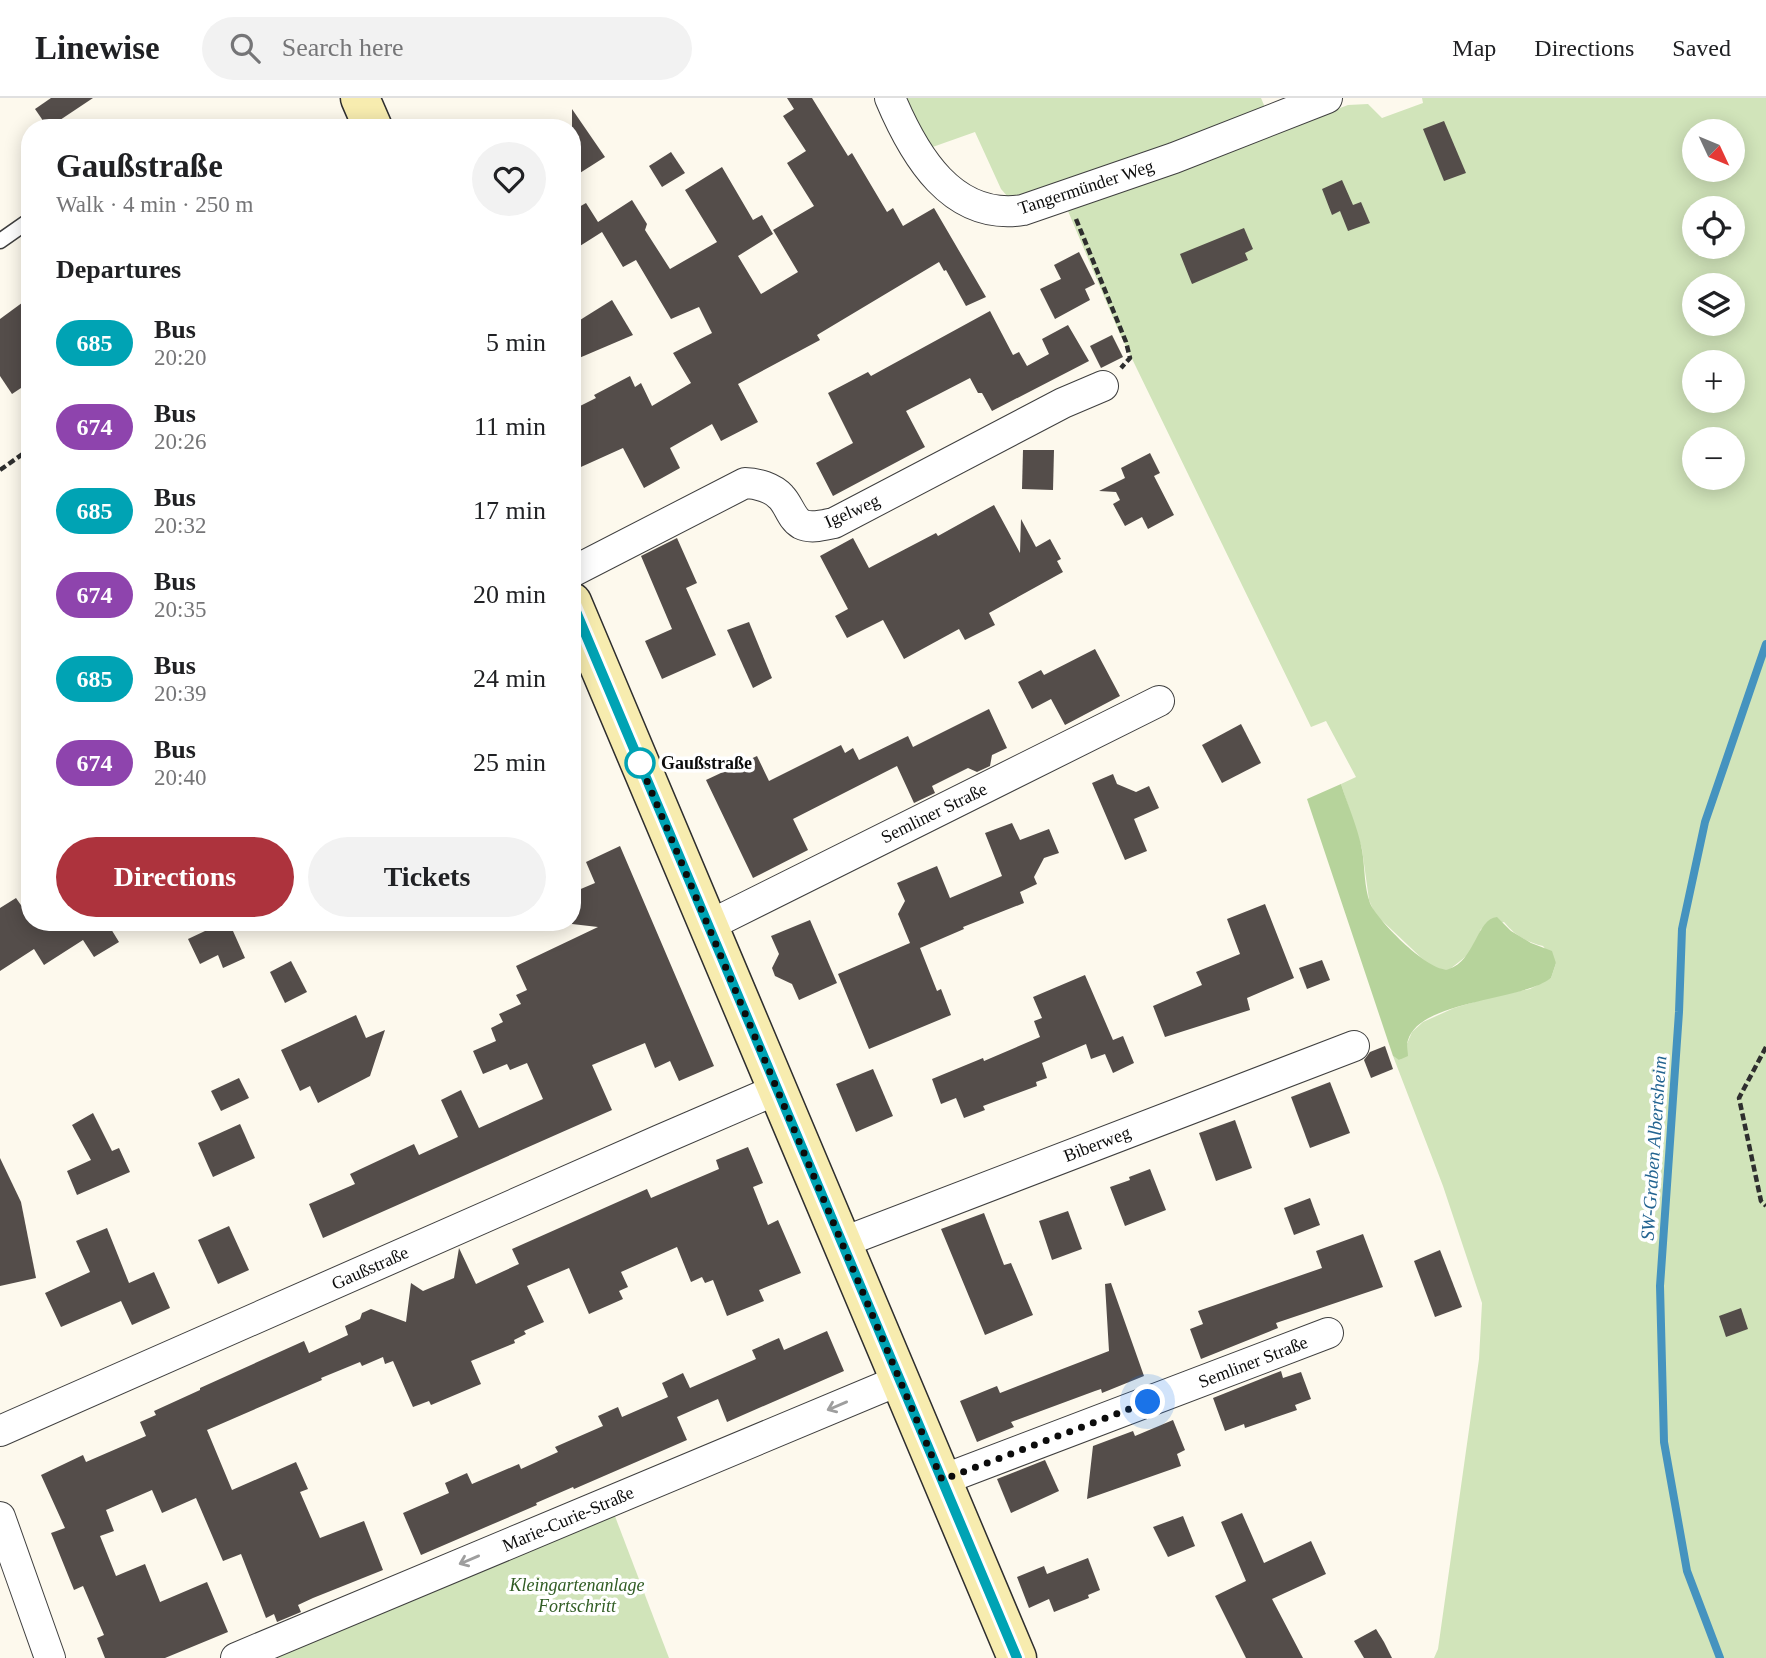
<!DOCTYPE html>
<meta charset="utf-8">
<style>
:root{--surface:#fff;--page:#f2f2f2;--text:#202124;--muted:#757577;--line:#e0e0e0;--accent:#ad333d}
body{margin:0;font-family:Georgia,serif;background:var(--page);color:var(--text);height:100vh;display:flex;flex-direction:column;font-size:26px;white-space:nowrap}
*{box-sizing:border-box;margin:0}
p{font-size:23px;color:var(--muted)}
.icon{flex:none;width:38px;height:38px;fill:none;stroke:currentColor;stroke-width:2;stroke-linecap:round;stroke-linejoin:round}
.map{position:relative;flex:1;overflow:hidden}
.side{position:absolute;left:21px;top:21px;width:560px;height:812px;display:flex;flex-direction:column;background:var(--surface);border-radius:28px;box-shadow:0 4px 18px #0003}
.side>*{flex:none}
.badge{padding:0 14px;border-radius:23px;font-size:24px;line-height:46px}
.needle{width:46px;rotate:134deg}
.fabs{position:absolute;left:1682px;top:21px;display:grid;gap:14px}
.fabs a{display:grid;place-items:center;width:63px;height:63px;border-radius:50%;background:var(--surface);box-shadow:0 4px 18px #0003;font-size:35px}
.you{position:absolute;width:35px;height:35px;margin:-18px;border:5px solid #fff;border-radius:50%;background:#1a73e8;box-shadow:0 0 0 10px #1a73e833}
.map>.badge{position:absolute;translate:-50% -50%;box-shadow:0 0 0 4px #fff}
h2{padding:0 35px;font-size:26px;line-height:63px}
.round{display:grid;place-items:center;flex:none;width:74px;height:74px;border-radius:37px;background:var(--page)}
.head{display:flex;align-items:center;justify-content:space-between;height:119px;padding:0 35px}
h1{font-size:33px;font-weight:700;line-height:52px}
.action{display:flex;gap:14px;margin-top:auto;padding:14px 35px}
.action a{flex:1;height:80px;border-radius:42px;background:var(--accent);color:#fff;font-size:28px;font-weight:700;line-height:80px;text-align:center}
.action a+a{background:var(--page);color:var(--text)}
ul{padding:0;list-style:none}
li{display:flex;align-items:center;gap:21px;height:84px;padding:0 35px}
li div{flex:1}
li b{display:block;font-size:26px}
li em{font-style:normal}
li .badge{min-width:77px;font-weight:700;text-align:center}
header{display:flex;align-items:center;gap:42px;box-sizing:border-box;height:98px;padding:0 35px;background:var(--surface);border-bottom:2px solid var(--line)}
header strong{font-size:33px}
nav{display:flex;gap:38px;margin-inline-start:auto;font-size:24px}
.search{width:490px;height:63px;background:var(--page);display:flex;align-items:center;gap:18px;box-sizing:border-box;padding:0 24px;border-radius:38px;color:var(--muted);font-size:26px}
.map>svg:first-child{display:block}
</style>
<header>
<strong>Linewise</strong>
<div class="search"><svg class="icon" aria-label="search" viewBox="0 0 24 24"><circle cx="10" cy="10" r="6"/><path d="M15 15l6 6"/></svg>Search here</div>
<nav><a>Map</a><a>Directions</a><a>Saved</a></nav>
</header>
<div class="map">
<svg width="1766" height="1560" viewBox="0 0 1766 1560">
<rect width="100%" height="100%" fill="#fdf9ed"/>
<g fill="#d1e4ba" fill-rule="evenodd">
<path d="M904 0H1261L1267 14 1067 86 1008 99 1001 91 975 34 927 51Z"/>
<path d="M1422 0H1766V1560H1434L1438 1551 1479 1261 1482 1205 1443 1088 1393 958 1400 962 1412 934 1423 924 1454 910 1491 899 1530 891 1551 880 1556 865 1543 848C1527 844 1514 837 1504 824L1481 831 1476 845 1469 856 1450 871 1441 872 1429 867 1375 816 1369 802 1362 751 1341 686 1356 679 1326 623 1311 629 1119 234 1068 113 1348 7 1368 6 1382 20 1423 5ZM1694 33H1732V72H1694ZM1694 110H1732V149H1694ZM1694 187H1732V226H1694ZM1694 264H1732V303H1694ZM1694 341H1732V380H1694Z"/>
<path d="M613 1413 669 1560H271Z"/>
</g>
<path fill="#b6d39b" d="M1341 686C1348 708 1358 730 1362 752 1365 769 1364 789 1370 805 1376 821 1431 877 1449 871 1475 863 1477 820 1497 819L1511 833 1531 845 1552 853 1556 865 1551 880C1522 903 1420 902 1408 942 1406 947 1408 953 1408 958L1399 962 1393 958 1307 701Z"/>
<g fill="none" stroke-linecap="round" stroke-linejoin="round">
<path stroke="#4593bf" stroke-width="8" d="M1720 1560 1687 1473 1664 1344 1660 1188 1679 914 1682 831 1705 724 1766 546"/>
</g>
<g fill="#544d4a">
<path d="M51 0H93L48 30 35 11Z"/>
<path d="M787 0H812L848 58 852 55 887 114 893 110 903 128 934 110 986 199 966 208 946 172 944 173 939 164 817 237 820 242 738 286 758 324 721 343 712 326 670 350 680 370 644 390 623 350 572 373V312L596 300 594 297 630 278 635 289 641 285 652 308 691 285 673 255 712 235 699 209 671 221 636 162 623 169 602 134 572 153V113L586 105 598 124 632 102 647 126 645 132 670 171 717 144 685 92 722 69 753 122 762 117 773 136 738 158 761 196 798 174 773 132 814 108 787 65 806 53 783 18 794 11Z"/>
<path d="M572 11 605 59 572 80Z"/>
<path d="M1444 23 1466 75 1444 83 1423 31Z"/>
<path d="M671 54 685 75 662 89 649 68Z"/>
<path d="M1342 82 1353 107 1361 104 1370 125 1348 133 1340 113 1332 117 1322 91Z"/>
<path d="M1244 130 1253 151 1245 155 1248 162 1192 186 1180 156Z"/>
<path d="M1079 154 1095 186 1085 191 1090 202 1055 221 1040 191 1061 181 1054 167Z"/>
<path d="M30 199V284L12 296 0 278V221Z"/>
<path d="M612 202 633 237 572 263V227Z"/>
<path d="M990 213 1013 257 1019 254 1027 268 1049 256 1042 241 1068 227 1089 263 992 313 982 295H978L970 280 906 313 925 349 833 398 816 365 853 345 828 295 868 274 871 278Z"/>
<path d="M1112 237 1123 259 1101 270 1090 248Z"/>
<path d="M1023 352H1054L1053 392 1022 391Z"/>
<path d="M1150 355 1160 375 1154 378 1174 417 1148 431 1142 419 1125 428 1113 406 1120 402 1116 394 1099 393 1125 380 1121 370Z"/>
<path d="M994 407 1020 455 1021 421 1036 449 1050 441 1061 461 1057 463 1063 474 989 515 995 527 965 542 959 531 904 561 883 522 847 540 835 518 848 511 820 458 853 440 869 470 936 435 938 438Z"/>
<path d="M677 440 697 485 686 490 716 557 662 581 645 543 672 531 641 458Z"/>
<path d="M749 524 772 580 753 590 727 532Z"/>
<path d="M1095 551 1120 598 1065 627 1051 601 1032 611 1018 584 1041 572 1044 577Z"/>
<path d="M989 611 1007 650 992 657 990 668 977 674 968 670 932 688 935 695 914 705 897 668 793 721 808 752 753 780 706 682 757 658 769 683 841 647 845 655 853 650 859 662 908 638 913 649Z"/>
<path d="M1241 626 1261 665 1222 685 1202 647Z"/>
<path d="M1113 676 1117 686 1136 694 1149 688 1159 710 1134 721 1147 753 1125 762 1092 685Z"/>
<path d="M1012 725 1020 742 1049 731 1059 755 1044 760 1034 779 1037 786 1020 794 1024 805 963 829 964 831 920 850 937 893 941 891 951 917 869 951 838 876 910 845 898 816 905 803 897 785 937 768 950 800 1002 778 985 735Z"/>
<path d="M620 748 714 968 679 983 670 963 655 970 645 945 592 967 612 1012 323 1140 309 1106 355 1086 350 1076 414 1046 419 1057 458 1039 441 1002 461 992 479 1030 543 1001 527 965 510 972 507 966 483 976 473 953 496 943 491 930 503 924 499 916 521 906 516 897 527 892 516 868 598 829 572 826V800L577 798 576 793 595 785 586 764Z"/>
<path d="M16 800 30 820V824H111L108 826 119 844 94 859 83 842 44 867 34 851 0 873V810Z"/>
<path d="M1265 806 1294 880 1247 900 1250 912 1165 939 1153 908 1202 887 1196 874 1240 856 1227 821Z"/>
<path d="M810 822 837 885 799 902 792 886 775 878 772 870 779 856 771 838Z"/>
<path d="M201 824H229L245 860 223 870 218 857 200 866 188 841 205 833Z"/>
<path d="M1322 862 1330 882 1307 891 1299 870Z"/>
<path d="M291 863 307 894 285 905 270 874Z"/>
<path d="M1085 877 1113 942 1123 938 1134 965 1113 975 1105 956 1091 961 1086 946 1042 965 1047 980 1036 984 1037 988 983 1008 985 1012 964 1020 956 1000 941 1006 932 981 983 960 984 963 1040 939 1034 923 1042 920 1033 899Z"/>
<path d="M356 917 366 940 385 932 370 978 318 1005 310 988 300 993 281 952Z"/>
<path d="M1385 948 1393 971 1371 980 1364 962 1370 954Z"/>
<path d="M873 971 893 1018 856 1034 836 986Z"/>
<path d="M239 980 249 1000 221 1013 211 993Z"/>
<path d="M1330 984 1350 1035 1310 1050 1291 999Z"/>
<path d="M93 1015 112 1053 119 1050 130 1074 77 1097 67 1073 91 1062 72 1027Z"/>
<path d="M1235 1022 1252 1070 1216 1083 1199 1035Z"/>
<path d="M240 1026 255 1060 213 1079 198 1045Z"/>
<path d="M748 1049 763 1085 753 1089 768 1127 778 1122 801 1175 759 1192 764 1203 727 1218 713 1182 705 1185 702 1179 691 1184 677 1149 621 1174 628 1189 619 1193 623 1201 589 1216 569 1170 527 1188 544 1224 524 1233 526 1236 514 1242 515 1245 471 1263 481 1286 431 1307 429 1303 413 1309 393 1263 385 1266 383 1259 362 1268 360 1264 321 1280 322 1282 207 1332 232 1392 296 1364 308 1391 300 1394 320 1440 364 1423 383 1472 313 1500 298 1507 301 1514 277 1524 274 1516 266 1520 241 1456 223 1463 196 1400 162 1415 152 1392 106 1412 114 1433 100 1438 116 1478 145 1466 160 1504 207 1484 228 1534 165 1560H105L97 1540 104 1537 83 1488 74 1492 51 1435 65 1430 41 1377 83 1357 86 1364 146 1338 140 1324 156 1317 154 1313 200 1292V1290L304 1243 309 1255 348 1237 345 1228 360 1221 362 1215 371 1211 406 1224 411 1185 423 1193 454 1180 459 1150 476 1186 519 1166 512 1151 647 1091 651 1100 719 1071 716 1062Z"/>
<path d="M0 1060 21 1104 36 1180 0 1188Z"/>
<path d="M1150 1071 1166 1112 1125 1128 1110 1089 1130 1082 1129 1079Z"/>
<path d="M1310 1100 1320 1127 1294 1137 1284 1110Z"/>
<path d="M1068 1113 1082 1151 1052 1162 1039 1123Z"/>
<path d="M984 1115 1004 1167 1011 1165 1033 1217 985 1237 941 1131Z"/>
<path d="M229 1128 249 1172 218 1186 198 1142Z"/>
<path d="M107 1130 129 1185 154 1174 170 1210 132 1227 121 1203 61 1229 45 1195 90 1174 76 1143Z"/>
<path d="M1363 1136 1383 1189 1276 1225 1278 1230 1201 1261 1190 1231 1203 1226 1198 1213 1322 1170 1316 1153Z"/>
<path d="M1440 1152 1462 1209 1435 1219 1414 1163Z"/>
<path d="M1111 1185 1144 1278 1102 1295 1101 1291 1095 1293 1011 1324 1014 1329 977 1344 960 1303 997 1288 1000 1295 1109 1253 1105 1186Z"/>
<path d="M1741 1210 1748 1231 1726 1239 1719 1218Z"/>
<path d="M827 1233 844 1273 727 1324 718 1301 677 1319 687 1342 574 1391 573 1389 536 1405 537 1407 421 1457 403 1415 449 1395 445 1385 467 1375 472 1386 519 1366 521 1371 558 1354 555 1349 603 1328 598 1318 618 1309 622 1319 668 1299 662 1285 683 1275 690 1290 756 1261 752 1252 779 1240 784 1252Z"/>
<path d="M1281 1273 1283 1280 1301 1274 1311 1301 1295 1307 1297 1312 1245 1330 1244 1326 1225 1333 1213 1300Z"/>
<path d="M1173 1322 1185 1352 1177 1356 1181 1368 1087 1401 1093 1348 1133 1333 1135 1338Z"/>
<path d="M1045 1362 1059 1393 1011 1415 997 1381Z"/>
<path d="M1242 1415 1264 1465 1311 1443 1326 1476 1272 1501 1303 1560H1246L1215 1498 1246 1483 1221 1424Z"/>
<path d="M1183 1418 1195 1448 1168 1459 1153 1429Z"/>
<path d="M1088 1460 1100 1492 1088 1497 1089 1500 1054 1514 1049 1501 1029 1510 1017 1479 1044 1468 1047 1476Z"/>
<path d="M1376 1531 1384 1544 1392 1560H1364L1354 1543Z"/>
</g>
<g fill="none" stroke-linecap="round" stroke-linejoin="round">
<defs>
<path id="lane" d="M0 143 30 122"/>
<g id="street">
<path d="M890 0C914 57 952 123 1023 112L1174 60 1327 0"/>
<path d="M572 474 745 385C757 385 773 390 781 399 789 407 791 420 801 426 811 431 824 427 834 425L1063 305 1103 288"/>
<path d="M708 828 1159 603"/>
<path d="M841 1145 1354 948"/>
<path d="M0 1333 660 1042 762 998 779 995"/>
<path d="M942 1382 1328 1235"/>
<path d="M0 1419 50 1560"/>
<path d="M236 1560 900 1282"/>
</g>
<g id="secondary">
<path d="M360 0 373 30"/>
<path d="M572 504 1017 1560"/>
</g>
</defs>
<use href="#lane" stroke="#3f3f3f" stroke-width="17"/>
<use href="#street" stroke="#3f3f3f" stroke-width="32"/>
<use href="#secondary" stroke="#2e2e2e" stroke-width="41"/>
<g stroke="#2e2e2e" stroke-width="4.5" stroke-dasharray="7 3.5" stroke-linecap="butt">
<path d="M1076 121 1126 244 1130 260 1121 270"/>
<path d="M0 372 30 351"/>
<path d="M1766 949 1739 1000 1761 1103 1766 1108"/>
</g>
<use href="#lane" stroke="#fff" stroke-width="14"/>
<use href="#street" stroke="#fff" stroke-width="30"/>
<use href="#secondary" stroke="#f7ecaf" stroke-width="38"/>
</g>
<defs><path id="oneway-shaft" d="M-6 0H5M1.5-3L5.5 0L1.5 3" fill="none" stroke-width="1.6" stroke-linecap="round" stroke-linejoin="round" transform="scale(1.75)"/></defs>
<g stroke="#9e9e9e">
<use href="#oneway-shaft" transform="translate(837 1308) rotate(157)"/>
<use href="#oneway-shaft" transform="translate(469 1462) rotate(157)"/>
</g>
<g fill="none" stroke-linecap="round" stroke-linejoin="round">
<defs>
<path id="line" d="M572 504 1017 1560"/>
</defs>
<use href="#line" stroke="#fff" stroke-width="16"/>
<use href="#line" stroke="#00a3b4" stroke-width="10"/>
<path stroke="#0c0c0c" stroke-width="7" stroke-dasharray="0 12.6" d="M640 665 636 657 942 1382 1148 1304"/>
</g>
<circle fill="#fff" stroke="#00a3b4" stroke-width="3.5" cx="640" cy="665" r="14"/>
<g text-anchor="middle" stroke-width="7" stroke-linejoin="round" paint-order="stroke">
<g font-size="18" fill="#0c0c0c" stroke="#fff">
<text transform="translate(1086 89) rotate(-18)" y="6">Tangermünder Weg</text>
<text transform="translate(852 413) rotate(-24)" y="6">Igelweg</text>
<text transform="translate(934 715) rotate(-26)" y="6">Semliner Straße</text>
<text transform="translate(1097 1046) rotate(-21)" y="6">Biberweg</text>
<text transform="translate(370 1170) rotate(-24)" y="6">Gaußstraße</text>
<text transform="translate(1253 1264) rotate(-21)" y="6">Semliner Straße</text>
<text transform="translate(568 1421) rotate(-23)" y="6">Marie-Curie-Straße</text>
</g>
<g font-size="18" font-weight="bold" fill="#0c0c0c" stroke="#fff" text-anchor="start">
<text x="661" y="671">Gaußstraße</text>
</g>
<g font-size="18" font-style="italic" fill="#315d24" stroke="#fff">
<text x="577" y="1493">Kleingartenanlage<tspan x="577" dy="21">Fortschritt</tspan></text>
</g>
<g font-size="19" font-style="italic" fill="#236491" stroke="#fff">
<text transform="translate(1653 1050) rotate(-86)" y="7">SW-Graben Albertsheim</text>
</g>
</g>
</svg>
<div class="fabs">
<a><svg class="needle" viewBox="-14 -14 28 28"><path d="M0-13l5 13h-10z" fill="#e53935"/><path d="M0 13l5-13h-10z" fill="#757577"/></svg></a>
<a><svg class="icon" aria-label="locate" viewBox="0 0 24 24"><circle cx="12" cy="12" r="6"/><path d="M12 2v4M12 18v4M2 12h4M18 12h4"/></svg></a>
<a><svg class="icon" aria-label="layers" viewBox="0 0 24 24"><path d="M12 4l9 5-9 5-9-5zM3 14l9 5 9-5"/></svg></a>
<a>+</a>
<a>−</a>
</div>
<div class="you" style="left:1148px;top:1304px"></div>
<section class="side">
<div class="head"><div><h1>Gaußstraße</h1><p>Walk · 4 min · 250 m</p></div><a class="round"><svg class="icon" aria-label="heart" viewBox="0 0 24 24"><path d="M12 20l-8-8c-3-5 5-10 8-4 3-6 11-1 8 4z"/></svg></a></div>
<h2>Departures</h2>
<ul>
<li><span class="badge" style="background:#00a3b4;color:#fff">685</span><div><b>Bus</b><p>20:20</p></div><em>5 min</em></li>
<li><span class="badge" style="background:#8e44ad;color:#fff">674</span><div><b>Bus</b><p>20:26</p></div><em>11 min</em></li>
<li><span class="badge" style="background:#00a3b4;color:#fff">685</span><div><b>Bus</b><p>20:32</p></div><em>17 min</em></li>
<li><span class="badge" style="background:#8e44ad;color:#fff">674</span><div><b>Bus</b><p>20:35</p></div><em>20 min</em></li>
<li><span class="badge" style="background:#00a3b4;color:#fff">685</span><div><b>Bus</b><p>20:39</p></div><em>24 min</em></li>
<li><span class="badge" style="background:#8e44ad;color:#fff">674</span><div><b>Bus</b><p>20:40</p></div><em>25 min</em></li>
</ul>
<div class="action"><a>Directions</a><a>Tickets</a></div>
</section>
</div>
